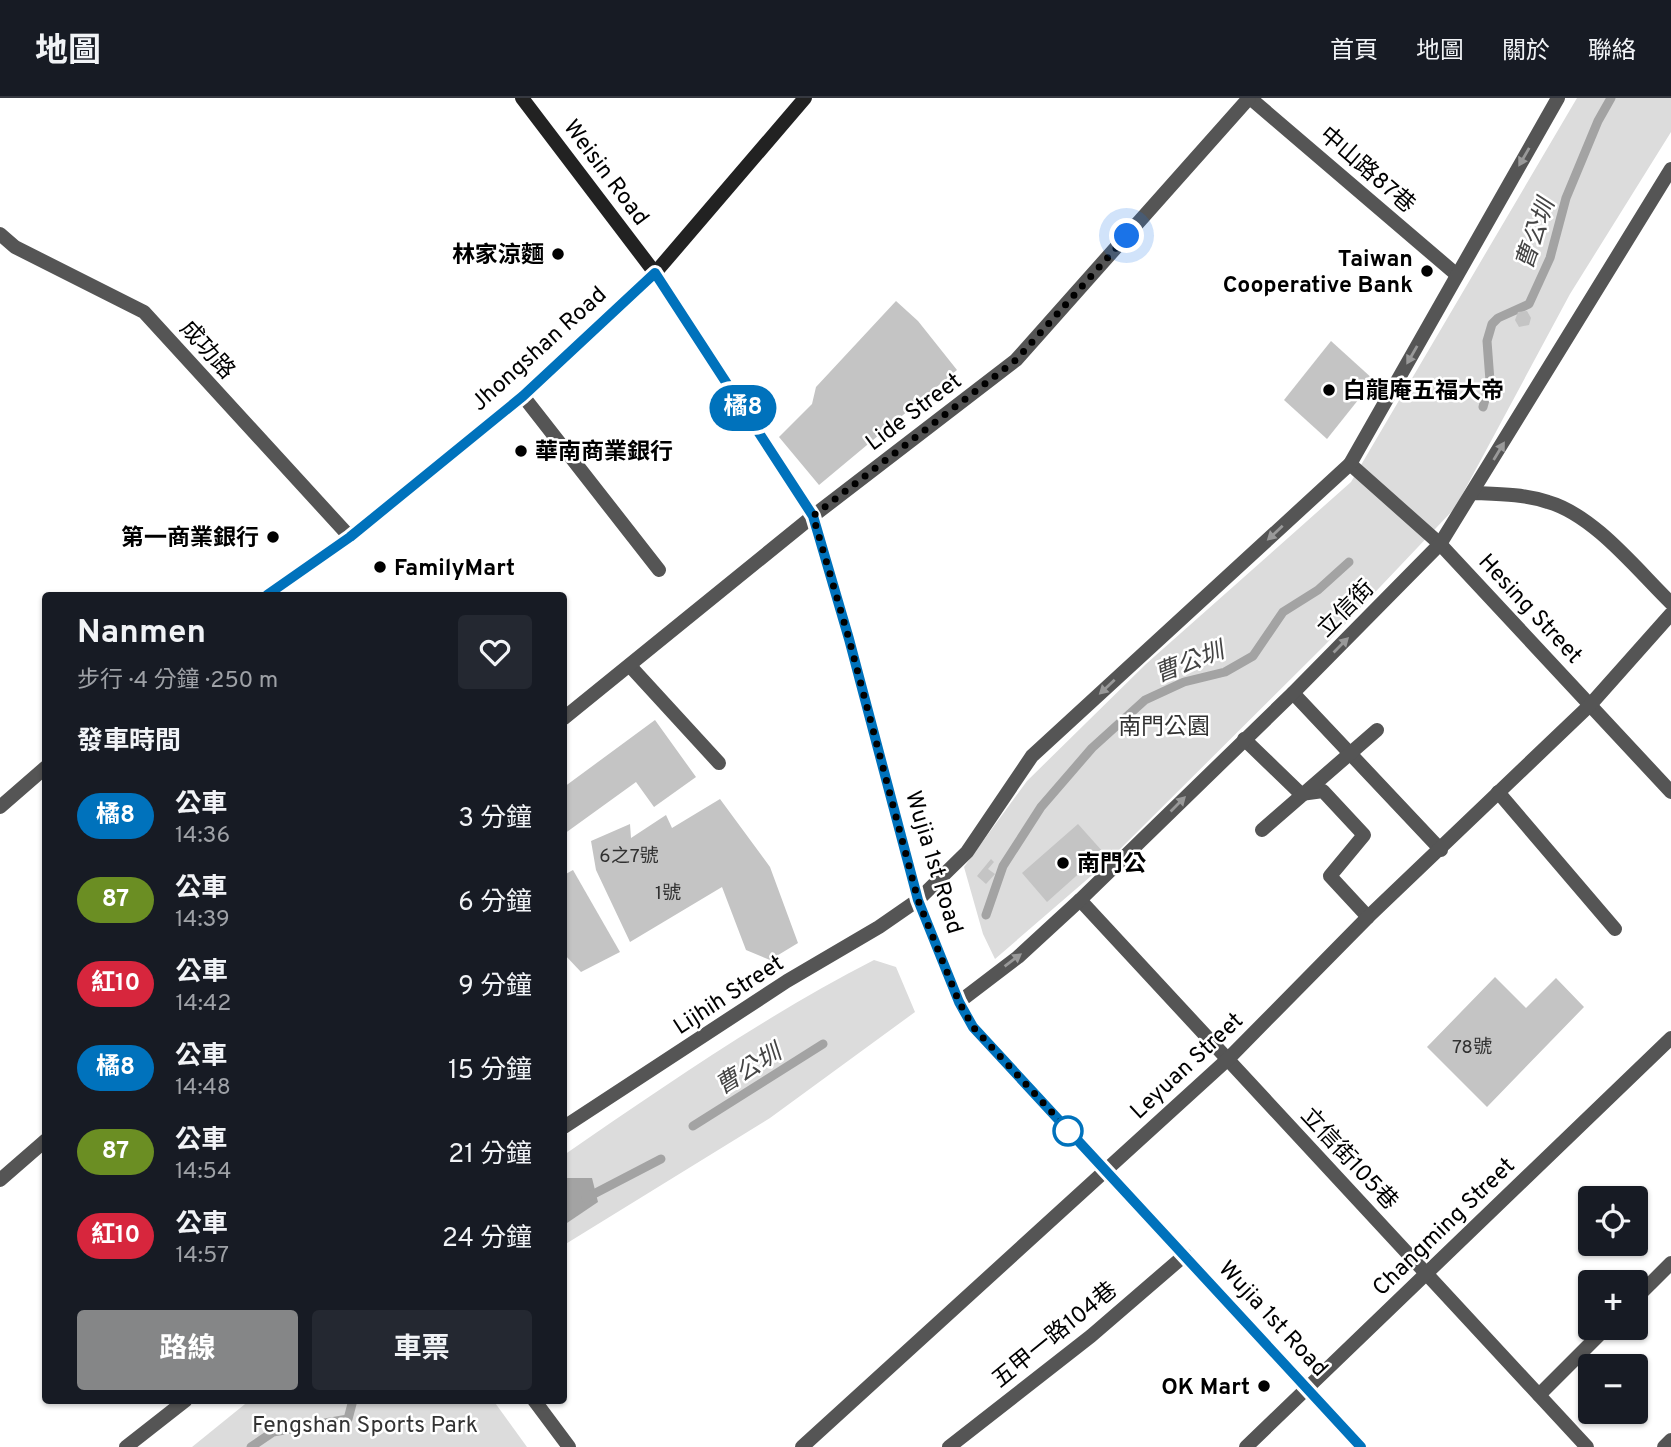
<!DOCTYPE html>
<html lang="zh-TW">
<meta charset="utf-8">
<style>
:root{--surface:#171b24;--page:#242831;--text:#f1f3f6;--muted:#9ea1a6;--line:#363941;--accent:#858687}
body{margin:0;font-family:Overpass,"Noto Sans TC",sans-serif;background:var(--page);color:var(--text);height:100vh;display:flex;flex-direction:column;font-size:26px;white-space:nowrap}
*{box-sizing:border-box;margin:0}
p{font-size:23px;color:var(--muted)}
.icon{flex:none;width:38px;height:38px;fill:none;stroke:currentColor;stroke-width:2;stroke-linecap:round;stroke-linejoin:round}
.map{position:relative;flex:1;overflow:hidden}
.panel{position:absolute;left:42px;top:494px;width:525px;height:812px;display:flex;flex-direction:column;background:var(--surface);border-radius:7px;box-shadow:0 2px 5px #0004}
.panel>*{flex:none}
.badge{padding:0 14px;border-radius:23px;font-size:24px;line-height:46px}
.buttons{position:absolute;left:1578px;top:1088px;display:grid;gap:14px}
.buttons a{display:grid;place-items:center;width:70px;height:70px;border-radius:7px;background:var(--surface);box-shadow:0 2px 5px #0004;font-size:35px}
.you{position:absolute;width:35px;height:35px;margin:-18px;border:5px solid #fff;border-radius:50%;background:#1a73e8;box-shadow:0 0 0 10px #1a73e833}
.map>.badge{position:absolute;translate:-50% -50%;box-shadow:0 0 0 4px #fff}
h2{padding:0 35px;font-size:26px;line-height:63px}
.round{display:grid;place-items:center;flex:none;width:74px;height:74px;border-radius:7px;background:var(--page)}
.headline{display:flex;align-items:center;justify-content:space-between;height:119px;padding:0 35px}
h1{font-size:33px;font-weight:700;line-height:52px}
.action{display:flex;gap:14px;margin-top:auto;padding:14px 35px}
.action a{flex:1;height:80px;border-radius:7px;background:var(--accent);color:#fff;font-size:28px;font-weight:700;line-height:80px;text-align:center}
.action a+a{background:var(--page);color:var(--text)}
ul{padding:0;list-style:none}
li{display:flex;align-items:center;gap:21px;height:84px;padding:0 35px}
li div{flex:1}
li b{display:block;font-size:26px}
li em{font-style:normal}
li .badge{min-width:77px;font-weight:700;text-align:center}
header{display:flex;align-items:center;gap:42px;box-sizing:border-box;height:98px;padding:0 35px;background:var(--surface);border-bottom:2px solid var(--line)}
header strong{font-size:33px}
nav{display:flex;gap:38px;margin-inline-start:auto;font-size:24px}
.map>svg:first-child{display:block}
</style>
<header>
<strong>地圖</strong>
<nav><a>首頁</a><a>地圖</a><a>關於</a><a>聯絡</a></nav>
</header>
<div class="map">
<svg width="1671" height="1349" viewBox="0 0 1671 1349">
<rect width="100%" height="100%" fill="#fff"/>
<g fill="#dcdcdc">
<path d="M1577 0H1671V34L1570 196 1455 410 1325 547 1105 766 995 861 983 836 964 769 1027 683 1146 566 1351 384Z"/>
<path d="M874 862 896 869 915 914 770 1020 564 1147V1057C664 988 765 918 874 862Z"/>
<path d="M250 1302H493L527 1349H192Z"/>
</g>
<path fill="#a3a3a3" d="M564 1080H592L598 1104 564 1127Z"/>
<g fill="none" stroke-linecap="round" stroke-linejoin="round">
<g stroke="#a3a3a3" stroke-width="9">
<path d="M1483 309 1490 283 1487 243 1492 226 1498 220 1529 206 1550 160 1566 100 1598 23 1611 0"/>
<path d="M986 817 1003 768 1041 709 1092 650 1145 602 1184 584 1225 574 1253 558 1283 514 1318 492 1349 464"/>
<path d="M693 1028 823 946"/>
<path d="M586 1100 661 1061"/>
<path d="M251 1349 273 1334 348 1321 353 1302"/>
</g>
</g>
<g fill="#c4c4c4">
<path d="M896 203 918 223 957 272 819 387 779 339 812 306 816 289Z"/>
<path d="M1527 213 1531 220 1529 227 1519 229 1515 222 1518 214Z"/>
<path d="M1331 243 1374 282 1327 341 1284 302Z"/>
<path d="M655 622 696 679 654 709 636 684 564 736V689Z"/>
<path d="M720 701 770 769 798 845 770 862 746 852 722 789 630 844 596 772 591 743 630 726 631 740 666 717 672 730Z"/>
<path d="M1078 726 1103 754 1047 804 1022 775Z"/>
<path d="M991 761 994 764 988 771 995 776 986 786 977 778Z"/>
<path d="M573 772 620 854 581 874 564 856V777Z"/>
<path d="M1495 879 1526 910 1556 880 1584 909 1487 1009 1427 949Z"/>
</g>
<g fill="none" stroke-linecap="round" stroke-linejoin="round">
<g stroke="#555" stroke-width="14">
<path d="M1250 0 1457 177"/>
<path d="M1636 1200 1671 1165"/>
<path d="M1539 1297 1606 1230"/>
</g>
<g stroke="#555" stroke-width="14">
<path d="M0 136 15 149 144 214 350 439"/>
<path d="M523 298 659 472"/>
<path d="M1350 366 1440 446 1671 694"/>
<path d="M1473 395C1498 396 1524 396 1548 404 1594 417 1637 472 1671 505"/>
<path d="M630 568 719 665"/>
<path d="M1293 595 1441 752"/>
<path d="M564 620 813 418 1016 262 1249 0"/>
<path d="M1244 641 1301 696 1323 693 1364 737 1330 778 1368 819"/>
<path d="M1498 694 1615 831"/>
<path d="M1262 732 1377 632"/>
<path d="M1080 802 1587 1349"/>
<path d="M959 904 1018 859 1080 802 1293 595 1440 446 1671 71"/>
<path d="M564 1029 787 883 879 829 918 802 967 754 1032 658 1350 366 1558 0"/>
<path d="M0 1082 46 1042"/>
<path d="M534 1302 569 1349"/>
<path d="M126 1349 186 1302"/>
<path d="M802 1349 1228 961 1368 819 1590 607 1671 516"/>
<path d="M949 1349 1091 1238 1185 1157"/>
<path d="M1246 1349 1671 940"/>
<path d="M1664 1349 1671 1342"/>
</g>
<g stroke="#555" stroke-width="14">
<path d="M267 497 350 439 523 298 655 175"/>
<path d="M0 709 46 669"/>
</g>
<g stroke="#222" stroke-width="14">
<path d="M522 0 655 175 813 418 849 541 918 802 959 904 973 929 1361 1349"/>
<path d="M655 175 805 0"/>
</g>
</g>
<defs><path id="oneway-solid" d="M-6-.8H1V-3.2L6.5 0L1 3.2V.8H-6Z" transform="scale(1.75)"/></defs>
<g fill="#999">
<use href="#oneway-solid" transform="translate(1524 59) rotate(120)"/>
<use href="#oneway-solid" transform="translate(1412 257) rotate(120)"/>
<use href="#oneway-solid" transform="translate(1499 353) rotate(-59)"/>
<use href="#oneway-solid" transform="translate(1275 435) rotate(137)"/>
<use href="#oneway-solid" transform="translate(1341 547) rotate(-45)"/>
<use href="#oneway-solid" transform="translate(1107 589) rotate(137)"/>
<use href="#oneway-solid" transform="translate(1178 706) rotate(-45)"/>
<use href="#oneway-solid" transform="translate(1013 862) rotate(-37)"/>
</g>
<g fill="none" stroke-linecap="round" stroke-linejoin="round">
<defs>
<path id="line" d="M267 497 350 439 523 298 655 175 813 418 849 541 918 802 959 904 973 929 1361 1349"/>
</defs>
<use href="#line" stroke="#fff" stroke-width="16"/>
<use href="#line" stroke="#0072bc" stroke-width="10"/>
<path stroke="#000" stroke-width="7" stroke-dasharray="0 12.6" d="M1068 1033 1073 1037 973 929 959 904 918 802 849 541 813 418 1016 262 1127 138"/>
</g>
<g fill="#000" stroke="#fff" stroke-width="2.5">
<circle cx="558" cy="156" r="7"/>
<circle cx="1427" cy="173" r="7"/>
<circle cx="1329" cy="292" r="7"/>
<circle cx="521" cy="353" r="7"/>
<circle cx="273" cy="439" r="7"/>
<circle cx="380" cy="469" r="7"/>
<circle cx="1063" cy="765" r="7"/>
<circle cx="1264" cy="1288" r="7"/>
</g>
<circle fill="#fff" stroke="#0072bc" stroke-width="3.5" cx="1068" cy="1033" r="14"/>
<g text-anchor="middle" stroke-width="5" stroke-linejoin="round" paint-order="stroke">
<g font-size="19" fill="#313131">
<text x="629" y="764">6之7號</text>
<text x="668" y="801">1號</text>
<text x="1472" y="955">78號</text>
</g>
<g font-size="23" fill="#000" stroke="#fff">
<text transform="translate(1368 71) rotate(41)" y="8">中山路87巷</text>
<text transform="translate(607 74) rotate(53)" y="8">Weisin Road</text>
<text transform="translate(538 250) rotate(-42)" y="8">Jhongshan Road</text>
<text transform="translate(208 251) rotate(48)" y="8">成功路</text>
<text transform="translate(913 313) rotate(-37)" y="8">Lide Street</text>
<text transform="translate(1345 510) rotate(-45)" y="8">立信街</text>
<text transform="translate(1531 510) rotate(47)" y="8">Hesing Street</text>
<text transform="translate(935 764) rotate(73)" y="8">Wujia 1st Road</text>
<text transform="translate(728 896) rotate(-33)" y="8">Lijhih Street</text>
<text transform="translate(1186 967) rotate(-43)" y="8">Leyuan Street</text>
<text transform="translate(1350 1060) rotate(47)" y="8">立信街105巷</text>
<text transform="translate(1443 1128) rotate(-44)" y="8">Changming Street</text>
<text transform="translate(1274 1220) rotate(47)" y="8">Wujia 1st Road</text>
<text transform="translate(1054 1236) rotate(-39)" y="8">五甲一路104巷</text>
</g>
<g font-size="23" font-weight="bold" fill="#000" stroke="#fff" text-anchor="end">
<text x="544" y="164">林家涼麵</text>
<text x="1413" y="168">Taiwan<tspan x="1413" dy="26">Cooperative Bank</tspan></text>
<text x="1343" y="300" text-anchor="start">白龍庵五福大帝</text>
<text x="535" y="361" text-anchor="start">華南商業銀行</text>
<text x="259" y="447">第一商業銀行</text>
<text x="394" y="477" text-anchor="start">FamilyMart</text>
<text x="1077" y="773" text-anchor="start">南門公</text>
<text x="1250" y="1296">OK Mart</text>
</g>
<g font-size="23" fill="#333" stroke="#fff">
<text x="1164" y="636">南門公園</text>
<text x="365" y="1334">Fengshan Sports Park</text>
</g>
<g font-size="24" font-style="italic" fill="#444" stroke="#fff">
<text transform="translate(1535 136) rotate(-71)" y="8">曹公圳</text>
<text transform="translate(1189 564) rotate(-21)" y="8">曹公圳</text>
<text transform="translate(748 971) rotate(-32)" y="8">曹公圳</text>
</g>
</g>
</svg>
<div class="buttons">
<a><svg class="icon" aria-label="locate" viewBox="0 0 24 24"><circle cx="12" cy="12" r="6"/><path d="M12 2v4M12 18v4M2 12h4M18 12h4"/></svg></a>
<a>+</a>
<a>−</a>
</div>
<div class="you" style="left:1127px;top:138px"></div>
<b class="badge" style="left:743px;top:310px;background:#0072bc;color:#fff">橘8</b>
<section class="panel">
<div class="headline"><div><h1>Nanmen</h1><p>步行 · 4 分鐘 · 250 m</p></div><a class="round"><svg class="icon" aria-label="heart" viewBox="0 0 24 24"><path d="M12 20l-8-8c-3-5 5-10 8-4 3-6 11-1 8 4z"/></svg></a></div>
<h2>發車時間</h2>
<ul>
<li><span class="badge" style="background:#0072bc;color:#fff">橘8</span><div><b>公車</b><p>14:36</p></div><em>3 分鐘</em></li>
<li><span class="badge" style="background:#6b8e23;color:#fff">87</span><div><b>公車</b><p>14:39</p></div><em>6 分鐘</em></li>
<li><span class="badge" style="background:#d7263d;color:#fff">紅10</span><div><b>公車</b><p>14:42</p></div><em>9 分鐘</em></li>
<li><span class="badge" style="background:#0072bc;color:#fff">橘8</span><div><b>公車</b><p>14:48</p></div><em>15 分鐘</em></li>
<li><span class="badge" style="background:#6b8e23;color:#fff">87</span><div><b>公車</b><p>14:54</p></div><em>21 分鐘</em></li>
<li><span class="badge" style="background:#d7263d;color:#fff">紅10</span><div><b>公車</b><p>14:57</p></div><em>24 分鐘</em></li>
</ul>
<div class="action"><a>路線</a><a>車票</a></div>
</section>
</div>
